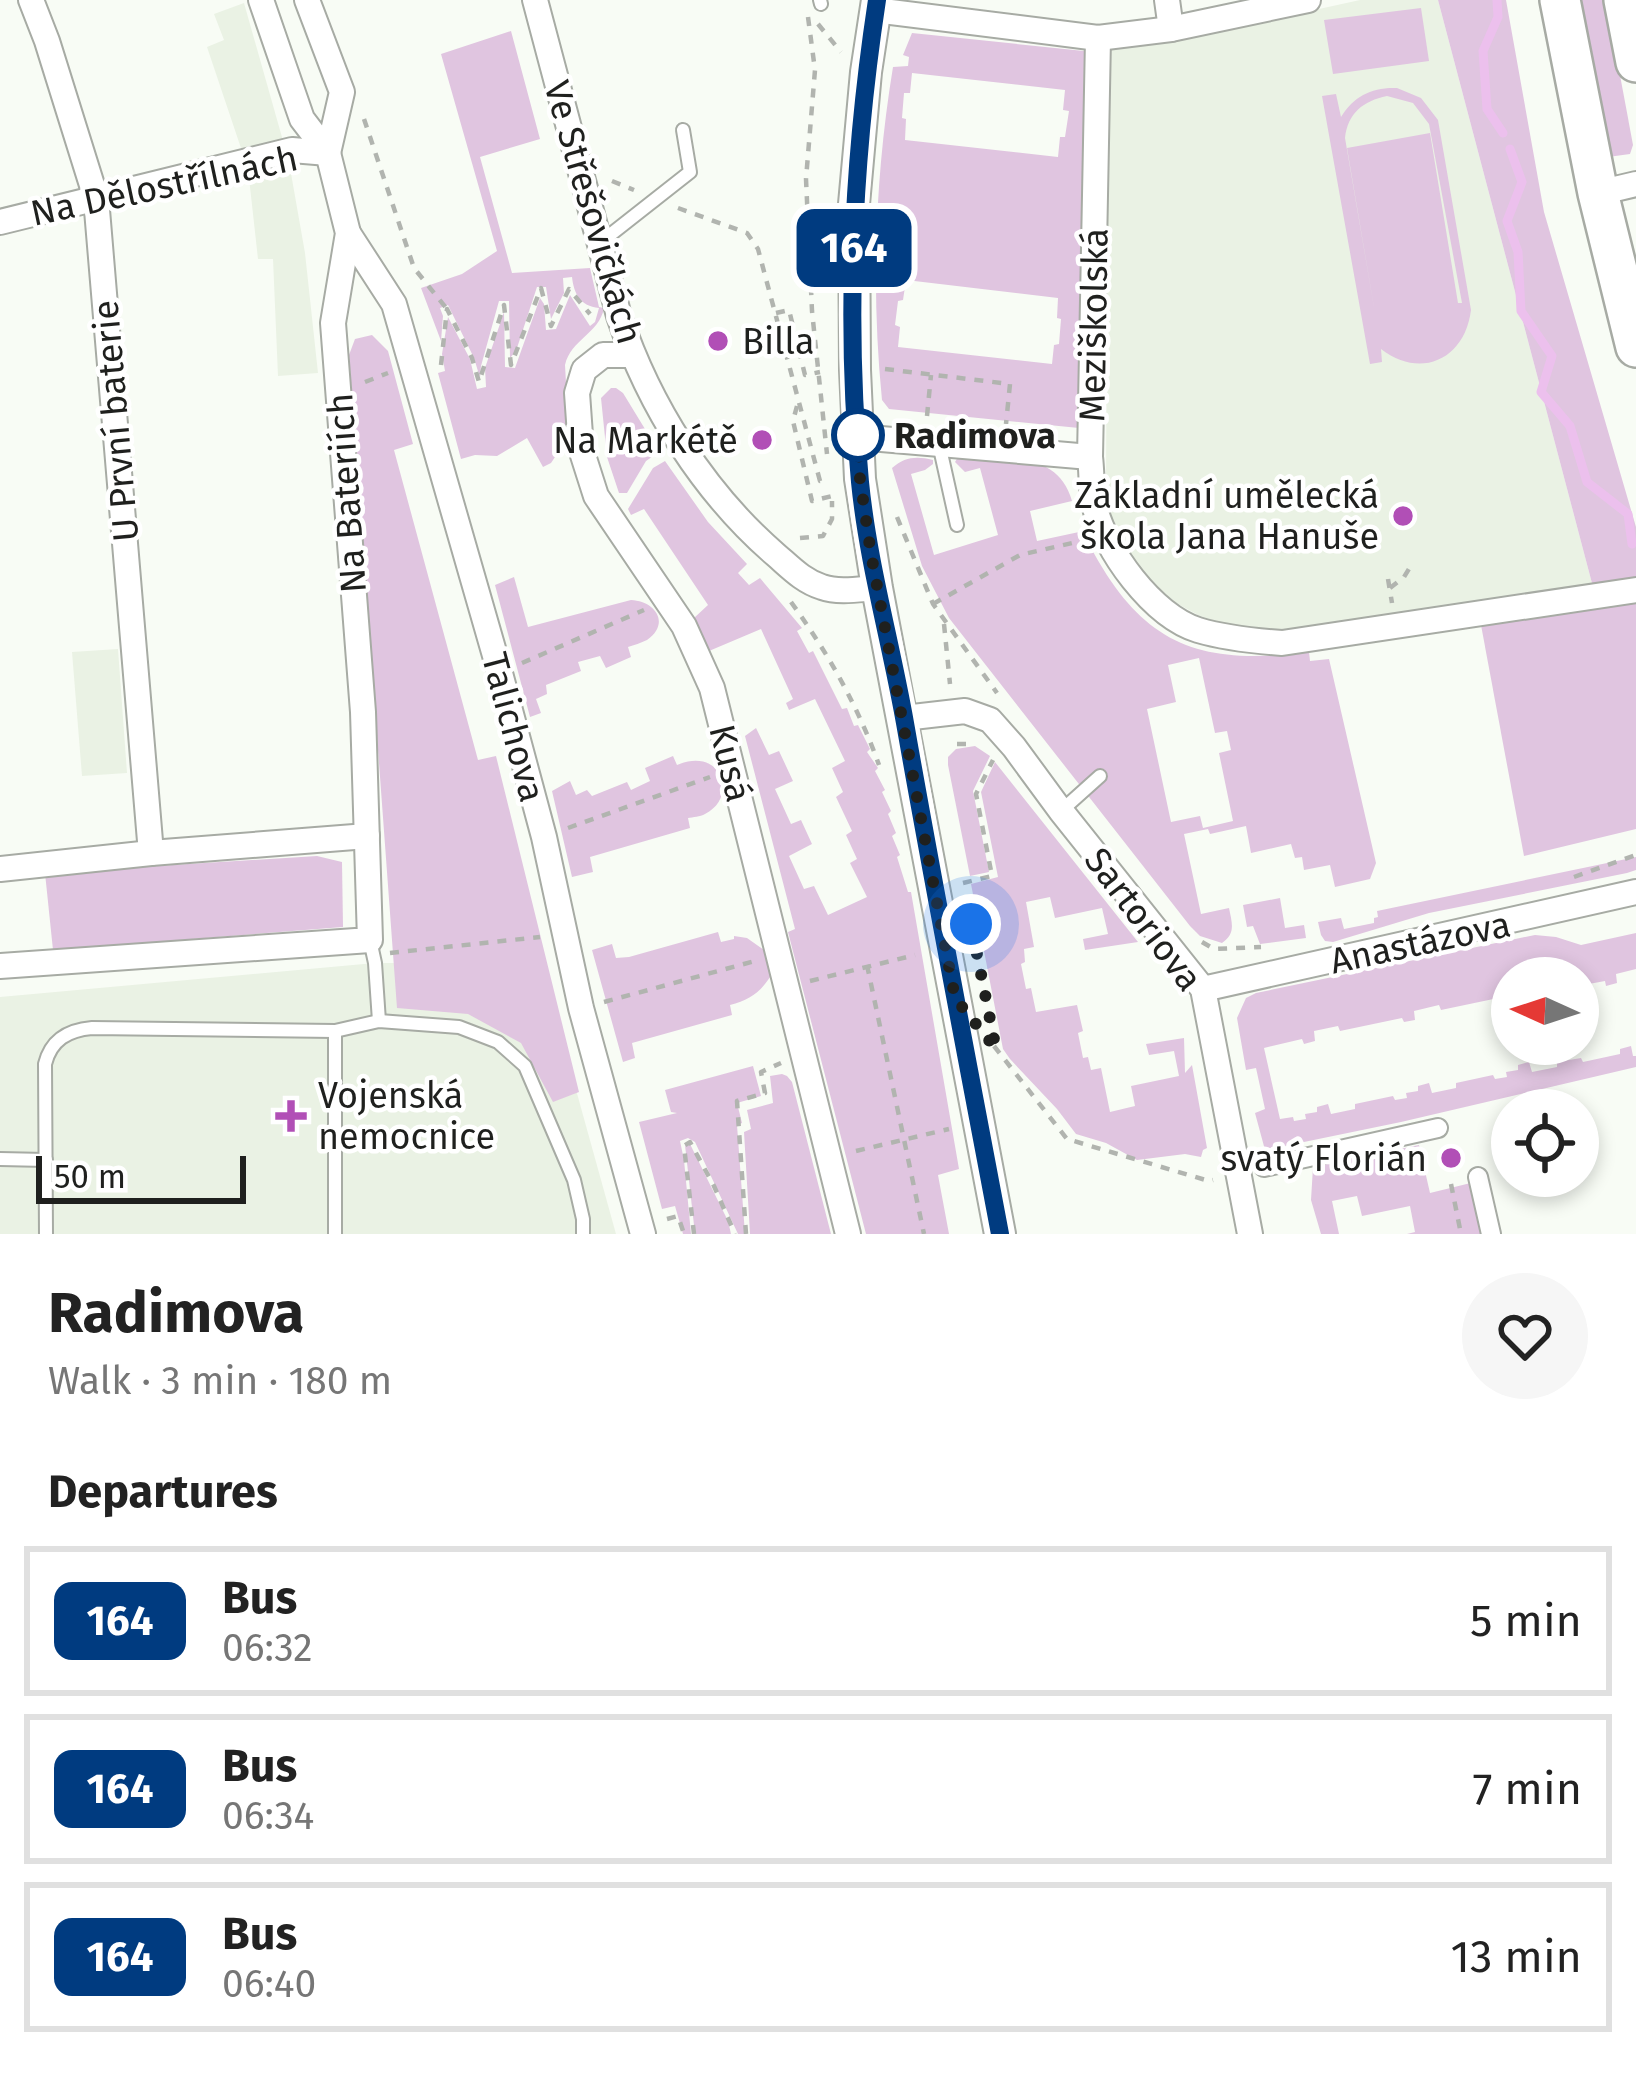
<!DOCTYPE html>
<meta charset="utf-8">
<style>
:root{--surface:#fff;--page:#f6f6f6;--text:#222;--muted:#767676;--line:#e0e0e0}
body{margin:0;font-family:"Fira Sans",sans-serif;background:var(--page);color:var(--text);height:100vh;display:flex;flex-direction:column;font-size:45px;white-space:nowrap}
*{box-sizing:border-box;margin:0}
p{font-size:39px;color:var(--muted)}
.icon{flex:none;width:66px;height:66px;fill:none;stroke:currentColor;stroke-width:2;stroke-linecap:round;stroke-linejoin:round}
.map{position:relative;height:1234px;overflow:hidden}
.drawer{display:flex;flex-direction:column;background:var(--surface);flex:1}
.drawer>*{flex:none}
.badge{padding:0 24px;border-radius:18px;font-size:42px;line-height:78px}
.needle{width:78px;rotate:273deg}
.tools{position:absolute;left:1491px;top:957px;display:grid;gap:24px}
.tools a{display:grid;place-items:center;width:108px;height:108px;border-radius:50%;background:var(--surface);box-shadow:0 6px 18px #0003;font-size:60px}
.scale{position:absolute;left:36px;bottom:30px;width:210px;box-sizing:border-box;padding-left:12px;border:6px solid #1f201e;border-top:0;font-size:33px;line-height:42px;white-space:nowrap;color:#1f201e;-webkit-text-stroke:9px #fff;paint-order:stroke}
.you{position:absolute;width:60px;height:60px;margin:-30px;border:9px solid #fff;border-radius:50%;background:#1a73e8;box-shadow:0 0 0 18px #1a73e833}
.map>.badge{position:absolute;translate:-50% -50%;box-shadow:0 0 0 6px #fff}
h2{padding:0 48px;font-size:45px;line-height:108px}
.round{display:grid;place-items:center;flex:none;width:126px;height:126px;border-radius:63px;background:var(--page)}
.summary{display:flex;align-items:center;justify-content:space-between;height:204px;padding:0 48px}
h1{font-size:57px;font-weight:700;line-height:90px}
ul{padding:0;list-style:none}
li{display:flex;align-items:center;gap:36px;height:150px;margin:0 24px 18px;padding:0 24px;border:6px solid var(--line);border-radius:0px}
li div{flex:1}
li b{display:block;font-size:45px}
li em{font-style:normal}
li .badge{min-width:132px;font-weight:700;text-align:center}
.map>svg:first-child{display:block}
</style>
<div class="map">
<svg width="1636" height="1234" viewBox="0 0 1636 1234">
<rect width="100%" height="100%" fill="#f8fcf5"/>
<g fill="#eaf2e4">
<path d="M1360 0H1438L1593 587 1281 634 1243 632 1198 615 1169 599 1151 582 1134 559 1113 523 1108 505 1106 482 1108 46 1172 41Z"/>
<path d="M244 3 289 162 305 253 318 373 278 376 273 259H258L248 169 207 47 224 40 214 14Z"/>
<path d="M118 649 127 773 82 776 72 652Z"/>
<path d="M375 963H506L550 996 616 1234H0V997Z"/>
</g>
<g fill="#e0c5e0" fill-rule="evenodd">
<path d="M1438 0H1506L1544 212 1636 527V579L1593 587Z"/>
<path d="M1575 0H1606L1633 145 1630 154 1608 157Z"/>
<path d="M1421 8 1429 61 1333 74 1324 20Z"/>
<path d="M511 31 540 139 480 157 512 273 590 268 599 307 604 308C599 334 571 339 565 365L569 436 551 463 543 467 527 438 497 456 475 455 461 459 438 373 445 371 442 354 448 317 470 359 477 389 486 387 485 368 504 312 505 367 515 368 540 298 544 304 546 330 556 329 570 295 590 326 595 322 599 308C580 306 574 294 572 277L563 278 564 293 551 319 546 287H537L516 351 510 358 509 301H499L481 366 480 378 474 358 448 305 440 308 443 316 441 341 421 288 462 274 497 251 441 54Z"/>
<path d="M912 33 1084 51 1082 283 1089 429 889 409 882 400C871 290 875 176 893 67L908 66 909 57 903 55ZM912 73 1065 90 1063 110 1069 111 1065 137H1060L1058 157 905 140 906 119 902 118 904 93H910ZM906 280 1058 298 1057 318 1061 319 1059 344 1054 345 1052 364 898 347 900 327 895 325 898 301 903 300Z"/>
<path d="M1397 88 1421 98 1438 120 1471 310C1465 359 1421 380 1381 349L1382 362 1370 364 1322 96 1336 94 1341 117C1354 96 1372 87 1397 88ZM1387 96 1413 103 1429 124 1462 303H1458L1430 133 1347 148 1376 319 1345 138C1348 113 1363 101 1387 96Z"/>
<path d="M372 335 388 351 413 444 394 450 478 760 496 756 579 1092 553 1102 521 1043 468 1014 397 1008 349 355 355 339Z"/>
<path d="M611 388H616L623 393 659 452 646 461 627 493H619L607 457 601 398Z"/>
<path d="M960 454C1003 459 1058 450 1072 501L1030 511 1037 541 1079 532 1082 547 1090 546C1143 646 1200 666 1309 652L1310 661 1329 659 1376 863 1370 879 1335 887 1330 865 1304 870 1302 857 1295 858 1291 844 1251 853 1246 826 1210 834 1208 829 1184 834 1201 914 1229 908C1232 923 1236 934 1222 943L1200 936 1190 926 949 618 922 566 892 468C905 457 916 456 933 460V464L925 470 911 474 934 555 998 535 980 468 965 472 955 462ZM1199 658 1215 733 1227 731 1231 750 1219 753 1233 821 1203 828 1200 816 1171 822 1147 709 1176 702 1168 665Z"/>
<path d="M665 461 708 522 747 564 738 573 749 585 760 578 802 628 797 631 809 653 813 651 842 709 847 708 854 726 858 725 870 749 867 752 878 768 875 771 885 790 882 792 891 811 888 814 896 833 892 836 900 855 897 857 908 892H911L959 1169 938 1175 949 1234H866L788 932 795 929 745 736 756 728 769 755 779 751 793 781 775 789 791 824 801 820 812 844 789 856 804 889 814 886 828 915 867 897 850 863 857 859 846 835 852 831 836 797 843 792 832 768 845 761 815 699 789 710 786 703 793 699 761 629 709 651 696 631 694 618 708 605 644 509 631 515 628 509 653 468Z"/>
<path d="M514 577 528 627 631 600C655 601 671 623 647 640 641 643 634 645 628 647L631 657 606 668 600 656 578 662 581 671 546 685 547 694 536 699 541 713 530 717 495 585Z"/>
<path d="M1636 599V829L1524 856 1481 625Z"/>
<path d="M975 746 990 756 973 791 989 872 970 876 948 765V757L956 749Z"/>
<path d="M673 756 677 765C722 746 739 797 705 814 700 817 693 817 688 818L690 828 590 857 593 872 572 877 552 791 570 781 576 795 587 790 592 796 627 782 631 790 650 781 645 768Z"/>
<path d="M995 762 1138 942 1085 950 1083 939 1108 934 1102 908 1055 918 1050 897 1026 902 1034 947 1024 949 1025 962 1021 964 1026 989 1031 988 1036 1012 1077 1005 1083 1031 1078 1033 1083 1058 1088 1057 1091 1070 1101 1068 1110 1112 1135 1106 1131 1086 1179 1076 1174 1051 1149 1055 1146 1044 1184 1038 1185 1073 1192 1065 1207 1148 1203 1150 1201 1157 1185 1154 1137 1160 1106 1143 1076 1134 1057 1109 1010 1059 1003 1049 971 884 998 877 981 792Z"/>
<path d="M317 856 342 862 343 927 53 950 45 873Z"/>
<path d="M1636 857V870L1627 873 1429 913 1333 942 1325 941 1321 935 1318 922 1341 918 1344 929 1374 923V918L1378 917 1377 911Z"/>
<path d="M1280 898 1285 928 1304 925 1306 938 1260 944 1253 926 1247 927 1243 905Z"/>
<path d="M718 932 721 942 734 939V936L747 938 767 952 772 974C761 992 750 1000 730 1005L732 1015 632 1043 635 1058 623 1062 592 950 612 944 616 958 629 957Z"/>
<path d="M1636 933V969L1616 974 1617 983 1606 986 1605 981 1578 986V978H1512V1000L1505 1002 1503 997 1441 1010 1439 1005 1414 1011 1415 1020 1404 1022 1402 1018 1340 1031 1338 1026 1314 1031 1315 1041 1304 1044 1302 1039 1264 1048 1280 1119 1293 1117 1294 1121 1306 1119 1305 1114 1317 1112V1107L1328 1104 1331 1114 1355 1109V1104L1393 1096 1395 1100 1407 1098 1406 1093 1418 1091V1086L1429 1083 1432 1093 1456 1088V1083L1493 1075 1495 1079 1507 1077 1506 1072 1518 1070V1065L1529 1062 1532 1072 1557 1067V1062L1581 1058 1583 1062 1620 1054V1049L1631 1046 1633 1056H1636V1067L1401 1122 1265 1150 1255 1113 1265 1109 1256 1068 1246 1070 1237 1018 1246 998 1256 993 1535 935 1556 937 1581 945Z"/>
<path d="M753 1066 761 1096 737 1103 742 1123 737 1125 745 1234H738L695 1142 688 1138 680 1141 684 1160 691 1234H683L675 1206 662 1209 639 1122 677 1113 671 1112 665 1090Z"/>
<path d="M782 1074 787 1076 792 1082 831 1234H750L744 1132 751 1129 747 1110 773 1103 770 1076Z"/>
<path d="M690 1144 728 1221 731 1234H695L685 1145Z"/>
<path d="M1419 1145 1430 1193 1487 1179 1498 1234H1407L1415 1232 1410 1206 1362 1216 1357 1196 1332 1201 1339 1234H1321L1311 1200 1313 1167Z"/>
</g>
<g fill="none" stroke-linecap="round" stroke-linejoin="round">
<g stroke="#ecc0ed" stroke-width="9">
<path d="M1497 0 1498 17 1483 51 1487 109 1503 133"/>
<path d="M1510 149 1522 182 1507 221 1518 252 1521 311 1552 356 1541 392 1570 426 1587 482 1628 514 1632 544"/>
</g>
<defs>
<g id="service">
<path d="M820 0 821 4"/>
<path d="M601 242 690 172 683 130"/>
<path d="M939 444 957 525"/>
<path d="M1061 811 1100 776"/>
<path d="M370 940 375 963 379 1021"/>
<path d="M335 1031V1234"/>
<path d="M0 1159 46 1160"/>
<path d="M46 1234 45 1064C51 1040 68 1030 92 1028L335 1031 379 1021 459 1027 498 1042 525 1066 574 1180 583 1219V1234"/>
</g>
<g id="pedestrian">
<path d="M1264 1167 1438 1128"/>
<path d="M1478 1177 1491 1234"/>
</g>
<g id="minor">
<path d="M31 0 47 41 96 198 151 853"/>
<path d="M307 0 342 92 328 153"/>
<path d="M535 0 619 316C649 406 704 493 776 555 791 568 803 581 822 587 839 593 860 589 877 588"/>
<path d="M1167 0 1171 29"/>
<path d="M875 10 1098 38 1171 29 1308 0"/>
<path d="M1098 38 1090 457C1092 473 1091 489 1094 504 1104 550 1153 616 1198 630 1225 638 1254 641 1282 643L1636 590"/>
<path d="M1598 193 1636 184"/>
<path d="M0 222 292 150 328 153"/>
<path d="M348 233 394 304 500 673 544 837 581 1008 643 1234"/>
<path d="M632 355H603L584 370 577 393 581 449 596 496 684 626 712 688 848 1234"/>
<path d="M858 437 1090 457"/>
<path d="M904 718 965 711 990 720 1014 747 1061 811 1203 989 1250 1234"/>
<path d="M0 869 151 853 367 836"/>
<path d="M0 966 370 940 363 712 333 323 348 233 328 153 302 119 261 0"/>
<path d="M1203 989 1636 892"/>
</g>
<path id="tertiary" d="M877 0 866 72 854 204 855 370 860 479 877 588 1000 1234"/>
<g id="primary">
<path d="M1560 0 1598 193 1636 347"/>
<path d="M1624 0 1636 62"/>
</g>
</defs>
<use href="#service" stroke="#a7aba4" stroke-width="16"/>
<use href="#pedestrian" stroke="#a7aba4" stroke-width="22"/>
<use href="#minor" stroke="#a7aba4" stroke-width="28"/>
<use href="#tertiary" stroke="#a7aba4" stroke-width="34"/>
<use href="#primary" stroke="#a7aba4" stroke-width="44"/>
<g stroke="#b1b4af" stroke-width="4.5" stroke-dasharray="9 9" stroke-linecap="butt">
<path d="M808 17 815 70 806 179 812 311 827 454"/>
<path d="M818 24 841 52"/>
<path d="M364 119 414 268 447 309"/>
<path d="M612 181 634 190"/>
<path d="M678 208 747 233 758 249 820 481 829 480"/>
<path d="M776 313 789 310 805 375 820 372"/>
<path d="M441 365 447 309 472 358 479 382 504 305 511 365 541 288 551 326 569 289 590 314"/>
<path d="M885 369 1010 384 1006 424"/>
<path d="M365 382 388 373"/>
<path d="M797 406 793 421 812 501 832 496"/>
<path d="M927 416 931 375"/>
<path d="M897 517 933 604 997 693"/>
<path d="M800 538 823 536 832 519V501"/>
<path d="M1388 579 1392 603"/>
<path d="M1390 588 1404 577 1412 564"/>
<path d="M791 602C828 653 858 706 879 765"/>
<path d="M933 604 1020 555 1081 541"/>
<path d="M944 624 950 684"/>
<path d="M522 663 644 610"/>
<path d="M957 744H975"/>
<path d="M568 828 710 777"/>
<path d="M1574 877 1636 855"/>
<path d="M963 883 992 876 976 794 993 760"/>
<path d="M1202 942 1214 949 1261 947"/>
<path d="M390 953 540 937"/>
<path d="M867 965 924 1234"/>
<path d="M810 981 915 955"/>
<path d="M604 1002 755 961"/>
<path d="M994 1046 1067 1139 1209 1181 1213 1180"/>
<path d="M856 1151 949 1129"/>
<path d="M1451 1184 1461 1234"/>
<path d="M667 1219 678 1216 684 1234"/>
<path d="M694 1234 684 1146 690 1142 714 1186 735 1234"/>
<path d="M746 1234 737 1101 765 1093 761 1072 781 1063"/>
</g>
<use href="#service" stroke="#fff" stroke-width="12"/>
<use href="#pedestrian" stroke="#fff" stroke-width="18"/>
<use href="#minor" stroke="#fff" stroke-width="24"/>
<use href="#tertiary" stroke="#fff" stroke-width="30"/>
<use href="#primary" stroke="#fff" stroke-width="39"/>
</g>
<g fill="none" stroke-linecap="round" stroke-linejoin="round">
<defs>
<path id="line" d="M877 0C853 158 845 322 860 482 868 563 891 643 905 723 935 894 968 1064 1000 1234"/>
</defs>
<use href="#line" stroke="#fff" stroke-width="27"/>
<use href="#line" stroke="#003b80" stroke-width="18"/>
<path stroke="#1f201e" stroke-width="12" stroke-dasharray="0 21.6" d="M858 435 860 479 871 554 955 998 996 1049 971 924"/>
</g>
<g fill="#b14fb6" stroke="#fff" stroke-width="4.5">
<circle cx="718" cy="341" r="12"/>
<circle cx="762" cy="440" r="12"/>
<circle cx="1403" cy="516" r="12"/>
<path d="M285 1098h12v12h12v12h-12v12h-12v-12h-12v-12h12z"/>
<circle cx="1451" cy="1158" r="12"/>
</g>
<circle fill="#fff" stroke="#003b80" stroke-width="6" cx="858" cy="435" r="24"/>
<g text-anchor="middle" stroke-width="9" stroke-linejoin="round" paint-order="stroke">
<g font-size="36" fill="#1f201e" stroke="#fff">
<text transform="translate(164 185) rotate(-12)" y="13">Na Dělostřílnách</text>
<text transform="translate(594 212) rotate(74)" y="13">Ve Střešovičkách</text>
<text transform="translate(1093 325) rotate(-89)" y="13">Meziškolská</text>
<text transform="translate(115 421) rotate(-95)" y="13">U První baterie</text>
<text transform="translate(346 493) rotate(-94)" y="13">Na Bateriích</text>
<text transform="translate(514 727) rotate(75)" y="13">Talichova</text>
<text transform="translate(731 763) rotate(76)" y="13">Kusá</text>
<text transform="translate(1144 919) rotate(53)" y="13">Sartoriova</text>
<text transform="translate(1420 942) rotate(-12)" y="13">Anastázova</text>
</g>
<g font-size="36" fill="#1f201e" stroke="#fff" text-anchor="end">
<text x="742" y="354" text-anchor="start">Billa</text>
<text x="738" y="453">Na Markétě</text>
<text x="1379" y="508">Základní umělecká<tspan x="1379" dy="41">škola Jana Hanuše</tspan></text>
<text x="318" y="1108" text-anchor="start">Vojenská<tspan x="318" dy="41">nemocnice</tspan></text>
<text x="1427" y="1171">svatý Florián</text>
</g>
<g font-size="36" font-weight="bold" fill="#1f201e" stroke="#fff" text-anchor="start">
<text x="894" y="448">Radimova</text>
</g>
</g>
</svg>
<div class="tools">
<a><svg class="needle" viewBox="-14 -14 28 28"><path d="M0-13l5 13h-10z" fill="#e53935"/><path d="M0 13l5-13h-10z" fill="#767676"/></svg></a>
<a><svg class="icon" aria-label="locate" viewBox="0 0 24 24"><circle cx="12" cy="12" r="6"/><path d="M12 2v4M12 18v4M2 12h4M18 12h4"/></svg></a>
</div>
<div class="scale">50 m</div>
<div class="you" style="left:971px;top:924px"></div>
<b class="badge" style="left:854px;top:248px;background:#003b80;color:#fff">164</b>
</div>
<section class="drawer">
<div class="summary"><div><h1>Radimova</h1><p>Walk · 3 min · 180 m</p></div><a class="round"><svg class="icon" aria-label="heart" viewBox="0 0 24 24"><path d="M12 20l-8-8c-3-5 5-10 8-4 3-6 11-1 8 4z"/></svg></a></div>
<h2>Departures</h2>
<ul>
<li><span class="badge" style="background:#003b80;color:#fff">164</span><div><b>Bus</b><p>06:32</p></div><em>5 min</em></li>
<li><span class="badge" style="background:#003b80;color:#fff">164</span><div><b>Bus</b><p>06:34</p></div><em>7 min</em></li>
<li><span class="badge" style="background:#003b80;color:#fff">164</span><div><b>Bus</b><p>06:40</p></div><em>13 min</em></li>
</ul>
</section>
